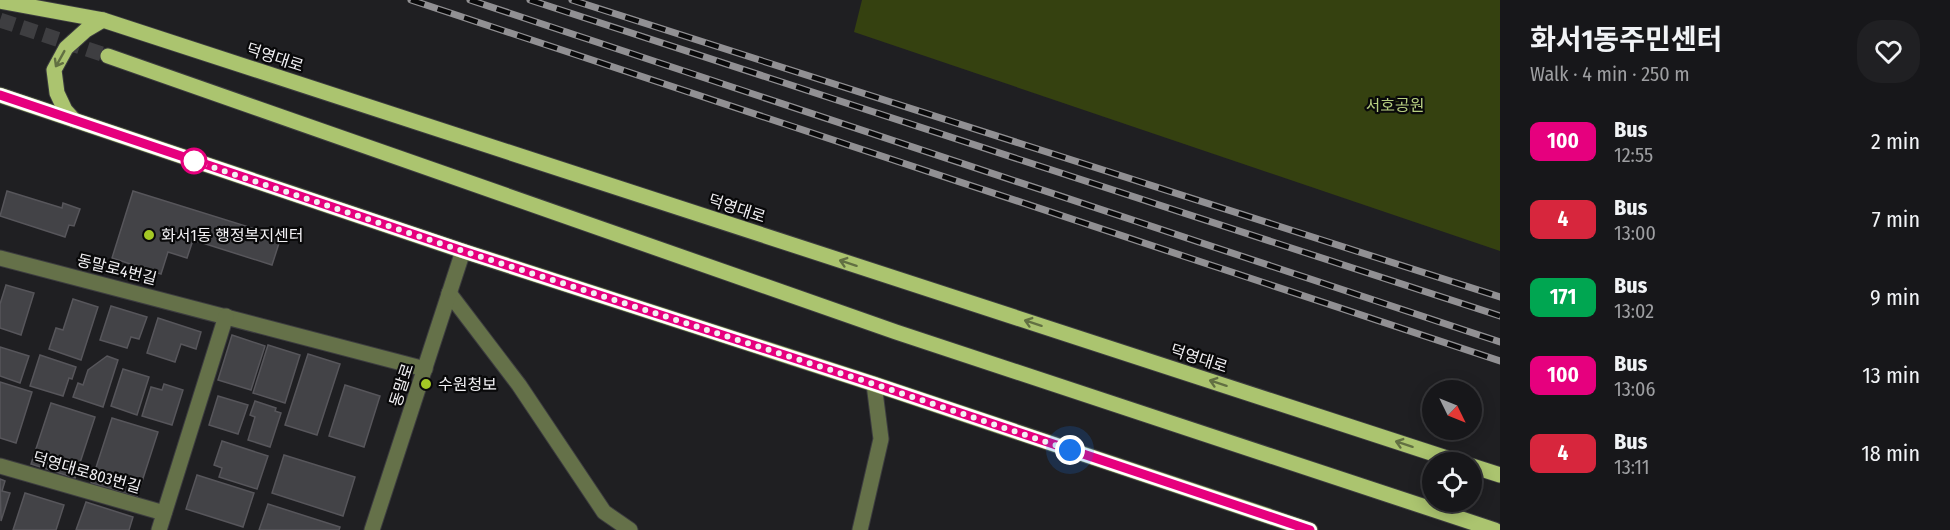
<!DOCTYPE html>
<meta charset="utf-8">
<style>
:root{--surface:#17171a;--page:#202023;--text:#f1f3f6;--muted:#9e9fa2;--line:#363639}
body{margin:0;font-family:"Fira Sans Condensed","Noto Sans KR",sans-serif;background:var(--page);color:var(--text);height:100vh;display:flex;flex-direction:column;font-size:22px;white-space:nowrap}
*{box-sizing:border-box;margin:0}
p{font-size:20px;color:var(--muted)}
.icon{flex:none;width:33px;height:33px;fill:none;stroke:currentColor;stroke-width:2;stroke-linecap:round;stroke-linejoin:round}
.map{position:relative;flex:1;overflow:hidden}
.details{display:flex;flex-direction:column;background:var(--surface);width:450px}
.details>*{flex:none}
.badge{padding:0 12px;border-radius:9px;font-size:21px;line-height:39px}
.needle{width:39px;rotate:133deg}
.buttons{position:absolute;left:1422px;top:380px;display:grid;gap:12px}
.buttons a{display:grid;place-items:center;width:60px;height:60px;border-radius:50%;background:var(--surface);box-shadow:0 3px 15px #0003,0 0 0 2px var(--line);font-size:30px}
.you{position:absolute;width:30px;height:30px;margin:-15px;border:4px solid #fff;border-radius:50%;background:#1a73e8;box-shadow:0 0 0 9px #1a73e833}
.map>.badge{position:absolute;translate:-50% -50%;box-shadow:0 0 0 3px #fff}
.round{display:grid;place-items:center;flex:none;width:63px;height:63px;border-radius:24px;background:var(--page)}
.head{display:flex;align-items:center;justify-content:space-between;height:102px;padding:0 30px}
h1{font-size:28px;font-weight:700;line-height:45px}
ul{padding:0;list-style:none}
li{display:flex;align-items:center;gap:18px;height:78px;padding:0 30px}
li div{flex:1}
li b{display:block;font-size:22px}
li em{font-style:normal}
li .badge{min-width:66px;font-weight:700;text-align:center}
main{display:flex;flex:1;min-height:0}
.map>svg:first-child{display:block}
</style>
<main>
<div class="map">
<svg width="1500" height="530" viewBox="0 0 1500 530">
<rect width="100%" height="100%" fill="#1f1f22"/>
<path fill="#354110" d="M862 0H1500V251L854 32Z"/>
<g fill="#434347" stroke="#57565b" stroke-width="1.5">
<path d="M7 191 62 208 63 203 80 209 74 226 69 225 65 237 0 216Z"/>
<path d="M133 191 281 237 272 265 193 240 187 258 168 252 161 274 112 258Z"/>
<path d="M6 285 34 293 21 335 0 328V304Z"/>
<path d="M73 299 98 307 81 360 49 349 56 328 63 330Z"/>
<path d="M111 306 147 317 139 339 131 337 127 348 100 340Z"/>
<path d="M158 318 201 332 196 349 181 344 175 362 147 353Z"/>
<path d="M232 335 265 346 251 390 218 380Z"/>
<path d="M268 345 300 355 285 403 253 393Z"/>
<path d="M0 347 29 356 20 383 0 376Z"/>
<path d="M308 354 340 364 317 435 285 425Z"/>
<path d="M40 355 76 367 72 379 69 378 63 396 30 386Z"/>
<path d="M107 356 118 360 103 407 73 397 78 383 83 385 88 370Z"/>
<path d="M123 369 149 377 137 415 111 406Z"/>
<path d="M0 382 32 392 16 443 0 438Z"/>
<path d="M164 384 183 390 172 425 142 416 151 387 162 390Z"/>
<path d="M345 385 380 396 364 447 329 436Z"/>
<path d="M218 396 248 405 238 434 209 425Z"/>
<path d="M255 401 276 408 275 411 281 413 270 447 248 440 255 417 250 415Z"/>
<path d="M51 403 95 417 75 478 31 464Z"/>
<path d="M112 418 158 432 137 497 91 483Z"/>
<path d="M222 441 268 456 257 489 219 477 222 468 214 465Z"/>
<path d="M284 455 355 477 343 516 272 493Z"/>
<path d="M197 475 254 493 243 527 186 509Z"/>
<path d="M0 479 5 481 2 491 10 493 1 521Z"/>
<path d="M25 493 64 505 56 530H13Z"/>
<path d="M86 502 133 517 129 530H76Z"/>
<path d="M268 504 340 527 339 530H259Z"/>
</g>
<g fill="none" stroke-linecap="round" stroke-linejoin="round">
<path stroke="#3e3e41" stroke-width="15" stroke-dasharray="15 8" stroke-linecap="butt" d="M0 20 108 56"/>
<defs>
<g id="minor">
<path d="M0 258 425 369"/>
<path d="M449 293 519 385 604 512 630 530"/>
<path d="M0 466 164 513"/>
<path d="M159 530 226 316"/>
<path d="M372 530 463 251"/>
<path d="M860 530 881 439 874 384"/>
</g>
<g id="major">
<path d="M0 1 103 20 1459 462"/>
<path d="M108 56 896 332 1495 530"/>
<path d="M0 95 463 251 874 384 1310 530"/>
<path d="M74 120 65 110 57 93 54 70 66 48 86 30 103 20"/>
<path d="M1472 466 1500 475"/>
</g>
</defs>
<use href="#minor" stroke="#3c3c3f" stroke-width="17"/>
<use href="#major" stroke="#3c3c3f" stroke-width="17"/>
<use href="#minor" stroke="#657149" stroke-width="15"/>
<use href="#major" stroke="#abc46f" stroke-width="15"/>
<defs>
<g id="rail">
<path d="M411 0 1500 361"/>
<path d="M470 0 1500 342"/>
<path d="M530 0 1500 316"/>
<path d="M572 0 1500 297"/>
</g>
</defs>
<use href="#rail" stroke="#919093" stroke-width="7"/>
<use href="#rail" stroke="#09090a" stroke-width="4.5" stroke-dasharray="14" stroke-linecap="butt"/>
</g>
<defs><path id="oneway-shaft" d="M-6 0H5M1.5-3L5.5 0L1.5 3" fill="none" stroke-width="1.6" stroke-linecap="round" stroke-linejoin="round" transform="scale(1.5)"/></defs>
<g stroke="#627042">
<use href="#oneway-shaft" transform="translate(60 59) rotate(119)"/>
<use href="#oneway-shaft" transform="translate(848 263) rotate(-162)"/>
<use href="#oneway-shaft" transform="translate(1033 323) rotate(-162)"/>
<use href="#oneway-shaft" transform="translate(1218 383) rotate(-162)"/>
<use href="#oneway-shaft" transform="translate(1404 444) rotate(-162)"/>
</g>
<g fill="none" stroke-linecap="round" stroke-linejoin="round">
<defs>
<path id="line" d="M0 95 463 251 874 384 1310 530"/>
</defs>
<use href="#line" stroke="#fff" stroke-width="14"/>
<use href="#line" stroke="#e6007e" stroke-width="9"/>
<path stroke="#f1f0f3" stroke-width="6" stroke-dasharray="0 10.8" d="M194 161 463 251 874 384 1070 450"/>
</g>
<circle fill="#fff" stroke="#e6007e" stroke-width="3" cx="194" cy="161" r="12"/>
<g fill="#a4c825" stroke="#09090a" stroke-width="2">
<circle cx="149" cy="235" r="6"/>
<circle cx="426" cy="384" r="6"/>
</g>
<g text-anchor="middle" stroke-width="4.5" stroke-linejoin="round" paint-order="stroke">
<g font-size="16" fill="#f1f0f3" stroke="#09090a">
<text transform="translate(275 57) rotate(18)" y="6">덕영대로</text>
<text transform="translate(737 208) rotate(18)" y="6">덕영대로</text>
<text transform="translate(117 269) rotate(14)" y="6">동말로4번길</text>
<text transform="translate(1199 358) rotate(18)" y="6">덕영대로</text>
<text transform="translate(401 385) rotate(-72)" y="6">동말로</text>
<text transform="translate(87 472) rotate(16)" y="6">덕영대로803번길</text>
</g>
<g font-size="16" fill="#b7ce81" stroke="#09090a">
<text x="1395" y="111">서호공원</text>
</g>
<g font-size="16" fill="#f1f0f3" stroke="#09090a" text-anchor="start">
<text x="161" y="241">화서1동 행정복지센터</text>
<text x="438" y="390">수원청보</text>
</g>
</g>
</svg>
<div class="buttons">
<a><svg class="needle" viewBox="-14 -14 28 28"><path d="M0-13l5 13h-10z" fill="#e53935"/><path d="M0 13l5-13h-10z" fill="#9e9fa2"/></svg></a>
<a><svg class="icon" aria-label="locate" viewBox="0 0 24 24"><circle cx="12" cy="12" r="6"/><path d="M12 2v4M12 18v4M2 12h4M18 12h4"/></svg></a>
</div>
<div class="you" style="left:1070px;top:450px"></div>
</div>
<section class="details">
<div class="head"><div><h1>화서1동주민센터</h1><p>Walk · 4 min · 250 m</p></div><a class="round"><svg class="icon" aria-label="heart" viewBox="0 0 24 24"><path d="M12 20l-8-8c-3-5 5-10 8-4 3-6 11-1 8 4z"/></svg></a></div>
<ul>
<li><span class="badge" style="background:#e6007e;color:#fff">100</span><div><b>Bus</b><p>12:55</p></div><em>2 min</em></li>
<li><span class="badge" style="background:#d7263d;color:#fff">4</span><div><b>Bus</b><p>13:00</p></div><em>7 min</em></li>
<li><span class="badge" style="background:#00a651;color:#fff">171</span><div><b>Bus</b><p>13:02</p></div><em>9 min</em></li>
<li><span class="badge" style="background:#e6007e;color:#fff">100</span><div><b>Bus</b><p>13:06</p></div><em>13 min</em></li>
<li><span class="badge" style="background:#d7263d;color:#fff">4</span><div><b>Bus</b><p>13:11</p></div><em>18 min</em></li>
</ul>
</section>
</main>
